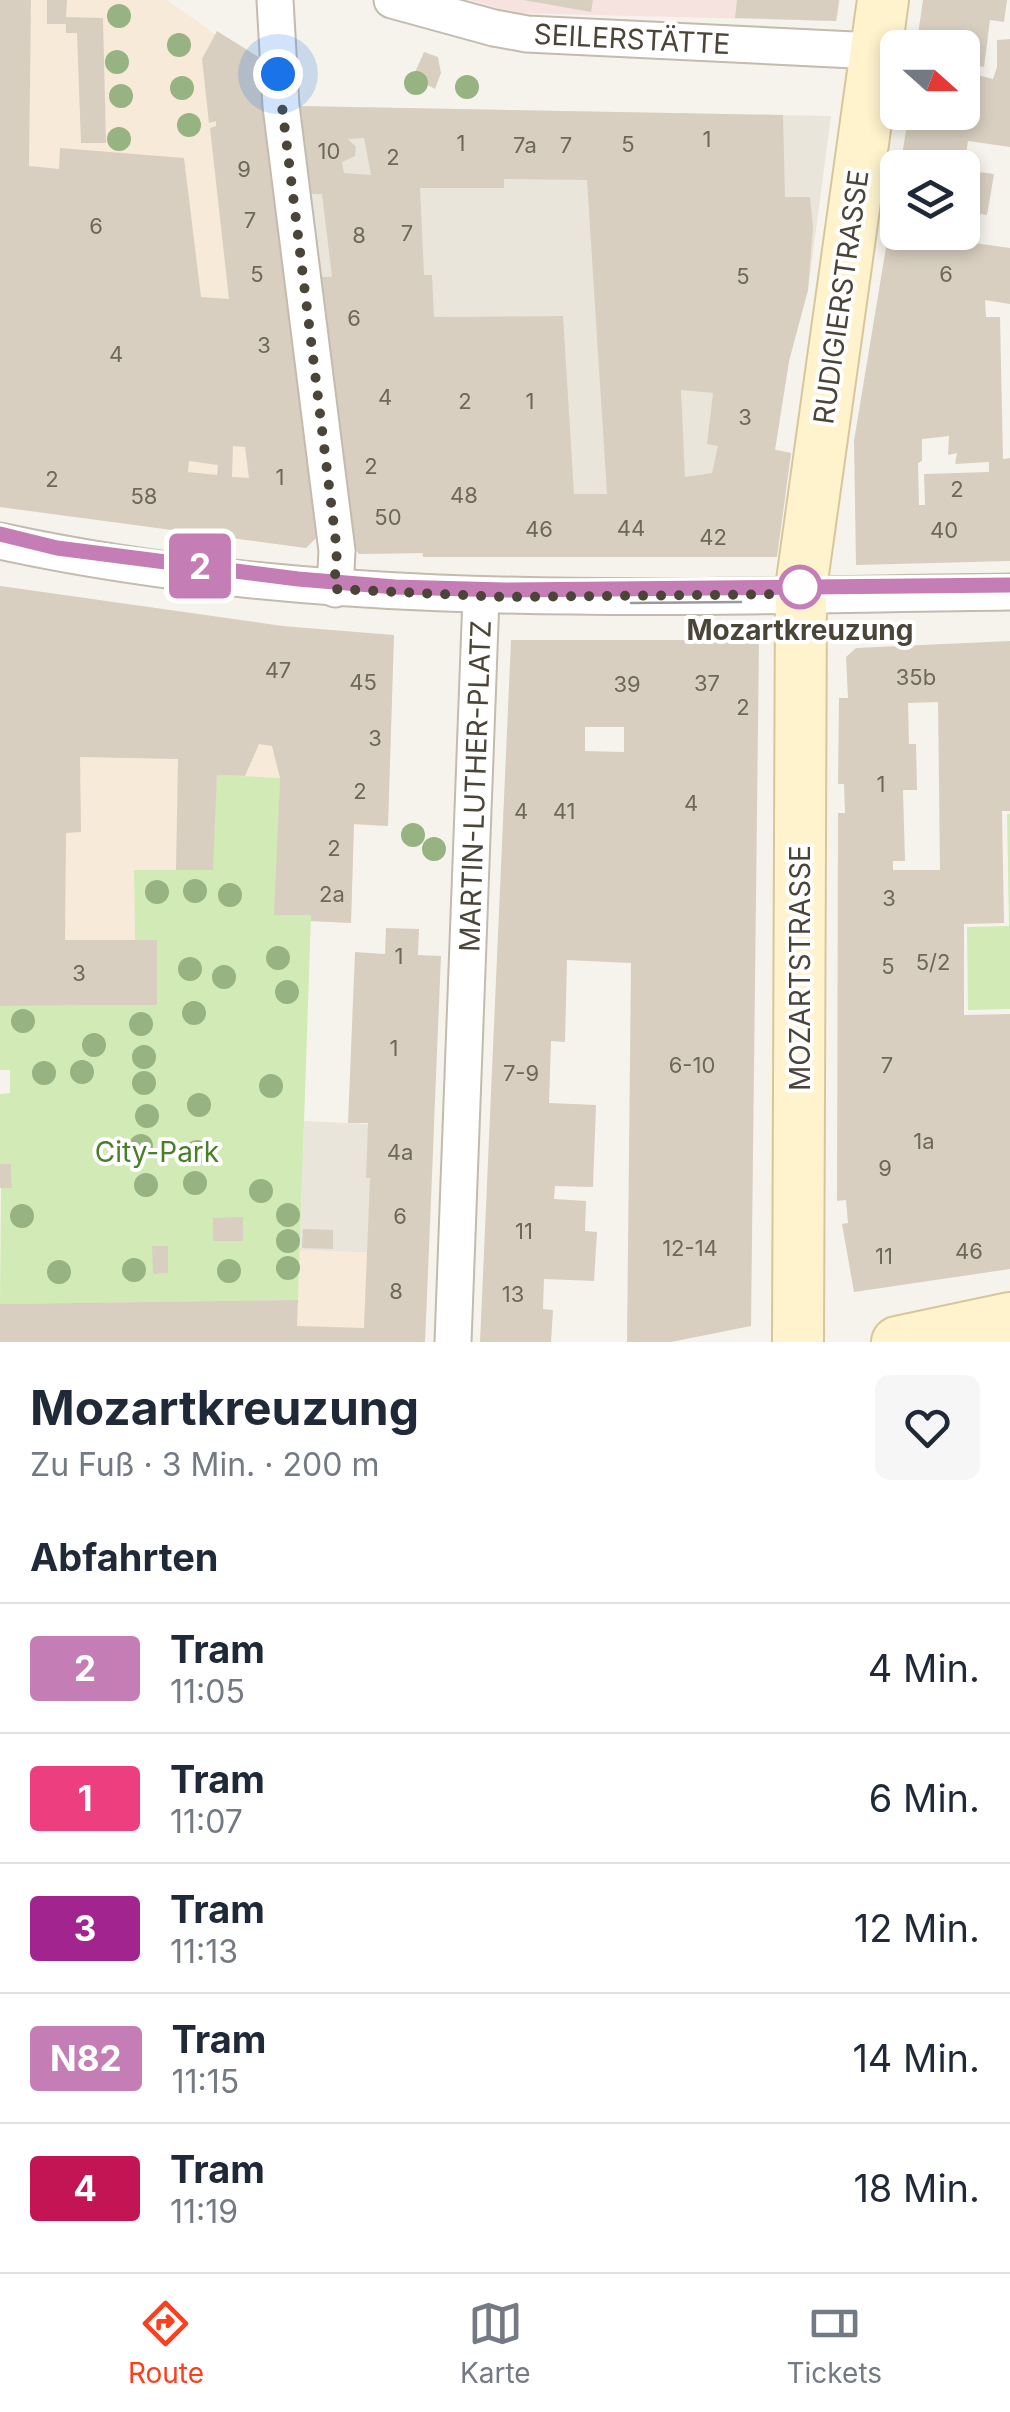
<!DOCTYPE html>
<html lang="de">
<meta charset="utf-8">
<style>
:root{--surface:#fff;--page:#f6f6f7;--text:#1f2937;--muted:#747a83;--line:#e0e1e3;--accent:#fc3f1d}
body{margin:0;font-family:Inter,sans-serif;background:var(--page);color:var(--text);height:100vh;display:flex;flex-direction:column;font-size:38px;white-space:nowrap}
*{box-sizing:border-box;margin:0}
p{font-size:32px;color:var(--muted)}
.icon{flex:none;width:55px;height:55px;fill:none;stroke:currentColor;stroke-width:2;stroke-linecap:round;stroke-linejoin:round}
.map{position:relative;height:1342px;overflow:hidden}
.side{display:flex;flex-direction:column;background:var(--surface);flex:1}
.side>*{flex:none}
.badge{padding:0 20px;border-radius:8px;font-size:35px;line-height:65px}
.needle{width:65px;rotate:111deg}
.buttons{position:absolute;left:880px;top:30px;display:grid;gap:20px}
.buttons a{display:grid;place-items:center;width:100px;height:100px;border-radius:15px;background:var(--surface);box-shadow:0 5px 15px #0003;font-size:50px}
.you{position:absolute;width:50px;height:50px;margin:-25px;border:8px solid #fff;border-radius:50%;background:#1a73e8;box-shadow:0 0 0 15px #1a73e833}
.map>.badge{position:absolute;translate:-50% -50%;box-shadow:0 0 0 5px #fff}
h2{padding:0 30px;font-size:38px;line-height:90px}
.round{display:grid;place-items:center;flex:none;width:105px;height:105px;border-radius:15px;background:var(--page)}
.summary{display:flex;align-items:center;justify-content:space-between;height:170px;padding:0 30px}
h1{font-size:48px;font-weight:700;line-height:75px}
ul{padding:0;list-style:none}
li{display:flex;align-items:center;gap:30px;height:130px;padding:0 30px;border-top:2px solid var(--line)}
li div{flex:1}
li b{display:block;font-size:38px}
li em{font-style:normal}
li .badge{min-width:110px;font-weight:700;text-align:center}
.menu{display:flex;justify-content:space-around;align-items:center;height:140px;border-top:2px solid var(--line);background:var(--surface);font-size:28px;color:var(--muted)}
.menu a{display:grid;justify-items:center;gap:5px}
.menu .current{color:var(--accent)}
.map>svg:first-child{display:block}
</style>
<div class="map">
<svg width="1010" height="1342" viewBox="0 0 1010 1342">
<rect width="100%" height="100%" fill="#f6f3ec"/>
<g fill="#eae5da">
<path d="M296 106 831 116 808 290 789 361 775 449 791 453 777 557H423L422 553 359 554 353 546Z"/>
<path d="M304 1121 434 1127 429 1255 300 1250Z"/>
</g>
<g fill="#f7ead8">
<path d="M0 0H167L215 34 217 31 260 58 319 535 306 548 0 507Z"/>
<path d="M0 586 336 633 394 635 388 826 354 825 351 923 311 921V916L274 915 218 775 213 870H134L135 940H0Z"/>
<path d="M300 1250 429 1255 425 1342H0V1304L298 1299Z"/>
</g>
<path fill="#f6e3e0" d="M469 0H840L837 21 514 13Z"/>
<g fill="#d2eab5">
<path d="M217 775 280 778 275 915H311L298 1300 0 1304 1 1188 12 1187 11 1164H0V1094L10 1093V1070H0V1006L157 1005V940H135L134 870H212Z"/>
<path d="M1007 814H1010V1009L968 1010 967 927 1009 926Z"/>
</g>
<g fill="#d8cfc1" fill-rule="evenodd">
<path d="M0 0H31L29 166 59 169 60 148 184 158 201 297 229 299 210 128 216 126V121L209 123 202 59 217 31 260 58 319 535 306 548 0 507ZM233 446 245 447 249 478 232 477ZM189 461 218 465 217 475 188 472Z"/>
<path d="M47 0H67L66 17 103 18 106 143H81L77 33H66V24H47Z"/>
<path d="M523 0H593L591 12Z"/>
<path d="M737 0H839L836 21 735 18Z"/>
<path d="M923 0H1007L1004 22 990 20 984 67 962 64V48H916Z"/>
<path d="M1010 39V147L968 141 964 168H900L909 112H962V71L993 79 997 67V40Z"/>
<path d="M424 52 438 57 441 73 435 89 413 77Z"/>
<path d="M296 106 783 115 785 197H810L813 227 808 290 789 361 775 450 791 453 777 557H423V553L359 554 353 546 318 277H332L322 194H307ZM364 138 371 175 344 173 342 162 355 156 356 147 348 139ZM504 179 587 180 607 494H574L563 316 434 317 432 275H424L420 188H504ZM681 390 713 393 707 444 718 446 712 473 685 477Z"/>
<path d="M962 170 994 174 987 215 962 211Z"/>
<path d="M895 193 898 232H955L953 240 1010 248V304L985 300 986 317H1000L1003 459 1010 458V561L856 565 854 441ZM949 436 948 455 957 453 955 464 989 462V472L924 474 925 505H919L918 463 922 461V439Z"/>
<path d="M0 586 282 626 394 635 388 826 354 824 351 923 311 921V915H274L280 778 272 746 259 744 245 776 217 775 213 870H176L178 759 80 757 81 832 66 833 65 940H157V1005L0 1006Z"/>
<path d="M511 640H759L751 1326 671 1342H627L631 963 567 960 565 1042 551 1041 549 1103 596 1105 593 1187 555 1186 554 1199 586 1201 585 1231 597 1232 594 1281 544 1279 543 1309 553 1310 551 1342H480ZM585 727H624V752L585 751Z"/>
<path d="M1010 641V811H1002L1004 923 964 924V1015L1010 1014V1269L854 1292 842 1224 848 1223 846 1200 837 1201 838 813H845L844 784H838L839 698H848L846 657 856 648ZM938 702 940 870H893V861H905L903 790H917L916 744H909L908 703Z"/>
<path d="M386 928 419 929 418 955 441 956 425 1342H0V1304L298 1300 297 1326 364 1328 370 1178H366L368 1123H348L355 952 385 954Z"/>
<path d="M0 1164H11L12 1188H0Z"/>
<path d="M243 1217V1241H213V1218Z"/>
<path d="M303 1229 333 1230V1249L302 1248Z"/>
<path d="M152 1246H168V1273L153 1274Z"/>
</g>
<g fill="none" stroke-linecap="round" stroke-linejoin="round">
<defs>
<g id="street">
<path d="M275 0 281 106 337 551 335 589"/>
<path d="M392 0 494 28 527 34 875 51"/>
<path d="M0 541C332 613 672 596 1010 592"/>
<path d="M453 1342 481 597"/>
</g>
<g id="secondary">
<path d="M798 1342 801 588 883 0"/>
<path d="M897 1342 1010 1318"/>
</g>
</defs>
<use href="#street" stroke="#c2bbae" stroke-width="39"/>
<use href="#secondary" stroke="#d6c79b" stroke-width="54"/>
<use href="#street" stroke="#fff" stroke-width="35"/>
<use href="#secondary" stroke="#fff3cd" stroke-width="50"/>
<g stroke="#9a9a9a" stroke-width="2.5">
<path d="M0 534 57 548 298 579 395 587 504 590 1010 585"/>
<path d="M631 603 741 602"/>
</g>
</g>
<g fill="#97b381">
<circle cx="119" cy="16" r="12"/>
<circle cx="179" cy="45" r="12"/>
<circle cx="117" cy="62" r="12"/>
<circle cx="416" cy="83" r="12"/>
<circle cx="467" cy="87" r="12"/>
<circle cx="182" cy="88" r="12"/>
<circle cx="121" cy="96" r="12"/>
<circle cx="189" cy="125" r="12"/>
<circle cx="119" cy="139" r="12"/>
<circle cx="413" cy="835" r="12"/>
<circle cx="434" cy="849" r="12"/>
<circle cx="195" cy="891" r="12"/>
<circle cx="157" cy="892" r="12"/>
<circle cx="230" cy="895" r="12"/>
<circle cx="278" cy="958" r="12"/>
<circle cx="190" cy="969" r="12"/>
<circle cx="224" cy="977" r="12"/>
<circle cx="287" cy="992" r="12"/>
<circle cx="194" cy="1013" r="12"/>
<circle cx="23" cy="1021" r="12"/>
<circle cx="141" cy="1024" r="12"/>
<circle cx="94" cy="1045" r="12"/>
<circle cx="144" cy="1057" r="12"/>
<circle cx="82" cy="1072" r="12"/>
<circle cx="44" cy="1073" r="12"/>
<circle cx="144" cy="1083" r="12"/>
<circle cx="271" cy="1086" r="12"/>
<circle cx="199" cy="1105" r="12"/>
<circle cx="147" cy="1116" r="12"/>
<circle cx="141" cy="1146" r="12"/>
<circle cx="197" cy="1152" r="12"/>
<circle cx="195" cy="1183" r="12"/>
<circle cx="146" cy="1185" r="12"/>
<circle cx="261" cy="1191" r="12"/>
<circle cx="288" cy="1215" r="12"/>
<circle cx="22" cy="1216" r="12"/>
<circle cx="288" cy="1241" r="12"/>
<circle cx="288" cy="1268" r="12"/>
<circle cx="134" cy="1270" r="12"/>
<circle cx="229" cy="1271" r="12"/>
<circle cx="59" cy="1272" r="12"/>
</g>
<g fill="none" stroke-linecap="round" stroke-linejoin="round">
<defs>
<path id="line" d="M0 534 57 548 298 579 395 587 504 590 1010 585"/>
</defs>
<use href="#line" stroke="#fff" stroke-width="22"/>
<use href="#line" stroke="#c57eb5" stroke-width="15"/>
<path stroke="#4b4439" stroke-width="10" stroke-dasharray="0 18" d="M278 74 337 551 334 589 504 597 802 594 800 587"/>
</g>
<circle fill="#fff" stroke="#c57eb5" stroke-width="5" cx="800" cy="587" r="20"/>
<g text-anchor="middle" stroke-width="8" stroke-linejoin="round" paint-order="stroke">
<g font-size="22" fill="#6e675b">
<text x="707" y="147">1</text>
<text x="461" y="151">1</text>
<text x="628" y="152">5</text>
<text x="525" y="153">7a</text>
<text x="566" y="153">7</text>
<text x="329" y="159">10</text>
<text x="393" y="165">2</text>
<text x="244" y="177">9</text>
<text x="250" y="228">7</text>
<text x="96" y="234">6</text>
<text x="407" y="241">7</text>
<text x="359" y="243">8</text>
<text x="257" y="282">5</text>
<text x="946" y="282">6</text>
<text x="743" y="284">5</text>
<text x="354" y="326">6</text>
<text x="264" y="353">3</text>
<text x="116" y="362">4</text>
<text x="385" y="405">4</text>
<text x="465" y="409">2</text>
<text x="530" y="409">1</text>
<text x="745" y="425">3</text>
<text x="371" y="474">2</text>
<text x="280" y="485">1</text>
<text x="52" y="487">2</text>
<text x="957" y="497">2</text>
<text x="464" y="503">48</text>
<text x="144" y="504">58</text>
<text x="388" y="525">50</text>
<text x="631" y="536">44</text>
<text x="539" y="537">46</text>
<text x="944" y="538">40</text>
<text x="713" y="545">42</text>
<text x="278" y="678">47</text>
<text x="916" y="685">35b</text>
<text x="363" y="690">45</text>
<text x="707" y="691">37</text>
<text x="627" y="692">39</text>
<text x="743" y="715">2</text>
<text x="375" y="746">3</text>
<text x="881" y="792">1</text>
<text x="360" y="799">2</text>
<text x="691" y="811">4</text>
<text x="521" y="819">4</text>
<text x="564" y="819">41</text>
<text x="334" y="856">2</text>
<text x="332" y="902">2a</text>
<text x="889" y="906">3</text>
<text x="399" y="964">1</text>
<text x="933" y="970">5/2</text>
<text x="888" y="974">5</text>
<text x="79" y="981">3</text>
<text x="394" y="1056">1</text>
<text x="692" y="1073">6-10</text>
<text x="887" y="1073">7</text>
<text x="521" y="1081">7-9</text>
<text x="924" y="1149">1a</text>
<text x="400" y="1160">4a</text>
<text x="885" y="1176">9</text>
<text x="400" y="1224">6</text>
<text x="524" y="1239">11</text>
<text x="690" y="1256">12-14</text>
<text x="969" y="1259">46</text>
<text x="884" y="1264">11</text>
<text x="396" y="1299">8</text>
<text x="513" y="1302">13</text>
</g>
<g font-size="28" fill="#4b4439" stroke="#fff">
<text transform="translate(632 39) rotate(3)" y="10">SEILERSTÄTTE</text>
<text transform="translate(841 297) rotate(-82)" y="10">RUDIGIERSTRASSE</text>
<text transform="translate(475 786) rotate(-88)" y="10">MARTIN-LUTHER-PLATZ</text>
<text transform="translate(800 968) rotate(-90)" y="10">MOZARTSTRASSE</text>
</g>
<g font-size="28" font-weight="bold" fill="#4b4439" stroke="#fff">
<text x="800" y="640">Mozartkreuzung</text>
</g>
<g font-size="28" fill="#4a7f2a" stroke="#fff">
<text x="157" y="1162">City-Park</text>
</g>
</g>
</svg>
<div class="buttons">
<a><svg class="needle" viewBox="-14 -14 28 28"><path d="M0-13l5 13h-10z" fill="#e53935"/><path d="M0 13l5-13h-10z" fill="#747a83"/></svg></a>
<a><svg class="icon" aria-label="layers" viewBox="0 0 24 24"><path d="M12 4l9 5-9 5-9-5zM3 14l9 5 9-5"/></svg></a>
</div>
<div class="you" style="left:278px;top:74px"></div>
<b class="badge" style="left:200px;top:566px;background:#c57eb5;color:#fff">2</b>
</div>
<section class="side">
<div class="summary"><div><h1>Mozartkreuzung</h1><p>Zu Fuß · 3 Min. · 200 m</p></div><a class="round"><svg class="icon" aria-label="heart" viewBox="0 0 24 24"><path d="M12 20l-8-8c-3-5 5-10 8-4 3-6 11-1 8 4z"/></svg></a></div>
<h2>Abfahrten</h2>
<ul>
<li><span class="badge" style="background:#c57eb5;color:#fff">2</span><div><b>Tram</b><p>11:05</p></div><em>4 Min.</em></li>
<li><span class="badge" style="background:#ed3f80;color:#fff">1</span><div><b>Tram</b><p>11:07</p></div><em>6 Min.</em></li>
<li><span class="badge" style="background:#a1248f;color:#fff">3</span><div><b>Tram</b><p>11:13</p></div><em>12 Min.</em></li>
<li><span class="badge" style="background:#c57eb5;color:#fff">N82</span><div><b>Tram</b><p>11:15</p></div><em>14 Min.</em></li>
<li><span class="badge" style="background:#c31553;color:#fff">4</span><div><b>Tram</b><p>11:19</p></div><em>18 Min.</em></li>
</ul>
</section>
<nav class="menu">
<a class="current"><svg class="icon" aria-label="directions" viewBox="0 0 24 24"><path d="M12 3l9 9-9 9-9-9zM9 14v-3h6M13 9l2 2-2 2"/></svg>Route</a>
<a><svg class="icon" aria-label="map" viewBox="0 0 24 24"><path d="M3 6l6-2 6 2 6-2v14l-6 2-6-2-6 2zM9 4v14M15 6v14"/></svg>Karte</a>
<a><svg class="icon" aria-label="tickets" viewBox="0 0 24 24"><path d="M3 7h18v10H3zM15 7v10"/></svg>Tickets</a>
</nav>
